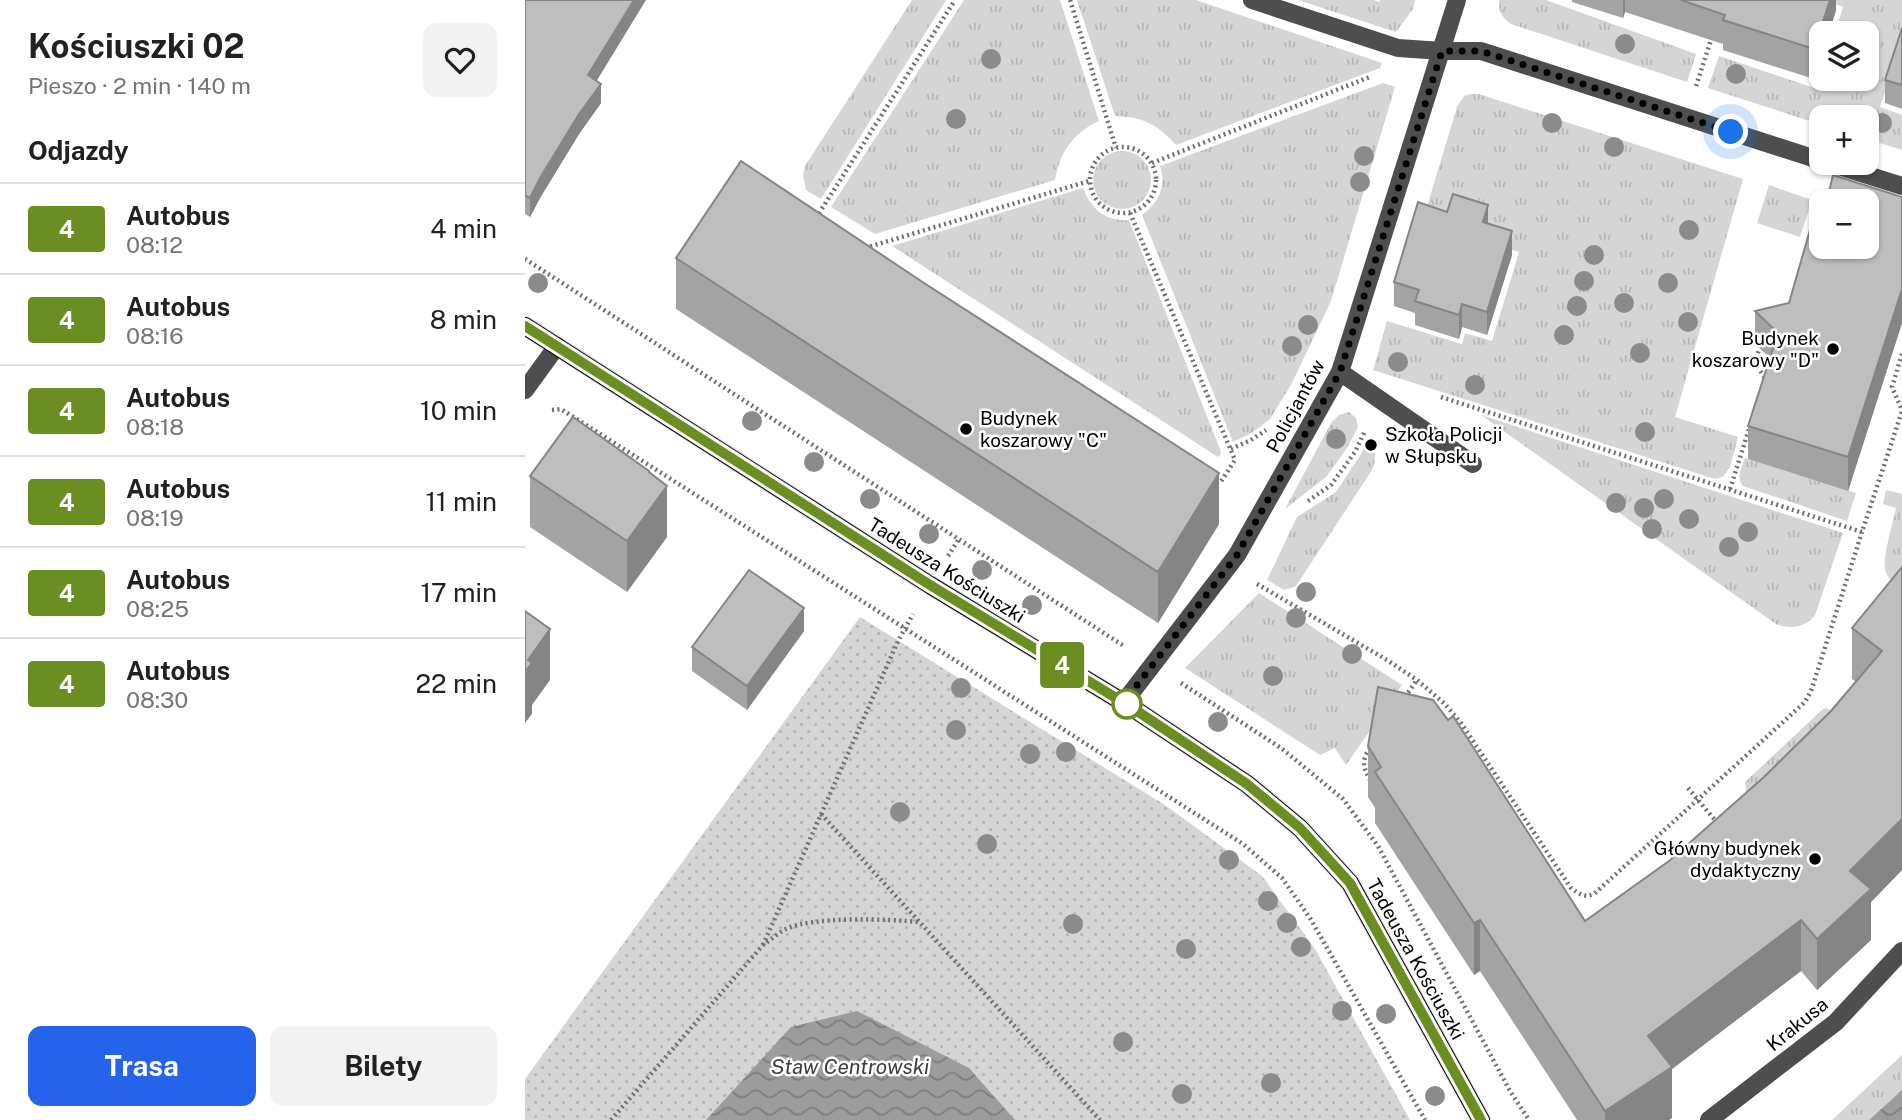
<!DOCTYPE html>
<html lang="pl">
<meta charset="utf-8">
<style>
:root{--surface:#fff;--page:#f2f2f2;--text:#202124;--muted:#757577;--line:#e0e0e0;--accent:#2563eb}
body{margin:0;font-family:"Public Sans",sans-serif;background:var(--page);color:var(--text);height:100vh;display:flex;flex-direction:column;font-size:26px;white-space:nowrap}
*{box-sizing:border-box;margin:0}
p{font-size:23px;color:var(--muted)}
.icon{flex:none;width:38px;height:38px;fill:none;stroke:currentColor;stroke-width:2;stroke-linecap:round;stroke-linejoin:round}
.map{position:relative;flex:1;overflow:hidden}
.side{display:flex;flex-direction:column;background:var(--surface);width:525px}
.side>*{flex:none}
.badge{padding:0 14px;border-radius:5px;font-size:24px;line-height:46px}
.fabs{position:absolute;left:1284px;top:21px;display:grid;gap:14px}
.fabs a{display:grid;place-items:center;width:70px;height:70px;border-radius:14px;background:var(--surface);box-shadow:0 2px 5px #0004;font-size:35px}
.you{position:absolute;width:35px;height:35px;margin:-18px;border:5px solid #fff;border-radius:50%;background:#1a73e8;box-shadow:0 0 0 10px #1a73e833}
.map>.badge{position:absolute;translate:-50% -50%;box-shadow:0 0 0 4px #fff}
h2{padding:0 28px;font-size:26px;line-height:63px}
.round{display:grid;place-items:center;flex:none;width:74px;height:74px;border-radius:14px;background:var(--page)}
.head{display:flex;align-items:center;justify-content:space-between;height:119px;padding:0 28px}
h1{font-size:33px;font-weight:700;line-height:52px}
.cta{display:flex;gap:14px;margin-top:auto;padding:14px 28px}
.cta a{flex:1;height:80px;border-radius:14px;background:var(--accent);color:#fff;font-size:28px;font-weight:700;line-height:80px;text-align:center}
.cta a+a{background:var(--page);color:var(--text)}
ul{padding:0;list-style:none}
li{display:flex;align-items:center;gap:21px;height:91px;padding:0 28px;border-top:2px solid var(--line)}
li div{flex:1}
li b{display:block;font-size:26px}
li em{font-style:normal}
li .badge{min-width:77px;font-weight:700;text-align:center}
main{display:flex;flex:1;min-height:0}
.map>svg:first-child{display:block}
</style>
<main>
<section class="side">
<div class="head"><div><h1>Kościuszki 02</h1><p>Pieszo · 2 min · 140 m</p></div><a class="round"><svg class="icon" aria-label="heart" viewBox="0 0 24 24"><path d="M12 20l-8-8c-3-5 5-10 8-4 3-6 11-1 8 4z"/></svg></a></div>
<h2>Odjazdy</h2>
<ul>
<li><span class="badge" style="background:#6b8e23;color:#fff">4</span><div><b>Autobus</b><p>08:12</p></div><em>4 min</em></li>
<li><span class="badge" style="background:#6b8e23;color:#fff">4</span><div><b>Autobus</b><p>08:16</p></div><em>8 min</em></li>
<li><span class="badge" style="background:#6b8e23;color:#fff">4</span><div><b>Autobus</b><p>08:18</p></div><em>10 min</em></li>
<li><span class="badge" style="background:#6b8e23;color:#fff">4</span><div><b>Autobus</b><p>08:19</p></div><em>11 min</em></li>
<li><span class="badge" style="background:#6b8e23;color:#fff">4</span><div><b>Autobus</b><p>08:25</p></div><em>17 min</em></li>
<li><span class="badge" style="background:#6b8e23;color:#fff">4</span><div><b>Autobus</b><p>08:30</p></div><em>22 min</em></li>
</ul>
<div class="cta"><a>Trasa</a><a>Bilety</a></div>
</section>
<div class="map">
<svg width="1377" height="1120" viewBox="0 0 1377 1120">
<defs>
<pattern id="grass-tufts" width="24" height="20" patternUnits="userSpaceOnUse" patternTransform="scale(1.75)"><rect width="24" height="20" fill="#d5d5d5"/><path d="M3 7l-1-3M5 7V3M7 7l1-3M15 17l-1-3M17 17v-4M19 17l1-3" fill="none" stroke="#b5b5b5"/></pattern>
<pattern id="park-dots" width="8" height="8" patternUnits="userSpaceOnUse" patternTransform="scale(1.75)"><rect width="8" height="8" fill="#d5d5d5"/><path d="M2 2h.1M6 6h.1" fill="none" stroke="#b5b5b5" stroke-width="1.8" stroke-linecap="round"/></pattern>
<pattern id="water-waves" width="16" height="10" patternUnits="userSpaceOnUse" patternTransform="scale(1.75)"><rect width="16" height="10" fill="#9c9c9c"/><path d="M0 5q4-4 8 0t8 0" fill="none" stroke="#7d7d7d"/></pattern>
</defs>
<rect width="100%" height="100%" fill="#fff"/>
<g fill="url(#grass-tufts)">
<path d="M387 0H421L296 199 281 190 278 175 280 166Z"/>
<path d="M439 0H535L574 121C548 133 535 152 530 180L350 234 306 207Z"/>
<path d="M552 0H671L857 63 855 68 651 145C632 124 618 117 590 116Z"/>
<path d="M773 0H849L854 2 855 0H890L888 9 871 32Z"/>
<path d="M974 0H1021L1171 54 1162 82 986 24C977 18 973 11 974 0Z"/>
<path d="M1300 0H1377V42L1355 107 1377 115V150L1342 139V117H1297V125L1183 88 1194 56 1292 89 1297 75V79H1342V33H1310L1318 7Z"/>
<path d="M858 83 870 87 806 301 767 383 745 419 727 433 708 442 617 215C633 203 642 187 635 166Z"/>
<path d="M945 94H954L1218 179 1150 417 1213 437 1205 467 1198 477 1190 479 848 370 862 321 937 344 940 333 967 341 994 252 897 223 932 107 939 96Z"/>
<circle cx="597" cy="180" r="29"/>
<path d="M1244 185 1287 200 1275 237 1232 223Z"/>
<path d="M558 188C566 209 581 222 604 220L695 449 696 454 693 457 367 246Z"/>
<path d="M824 412 831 418 833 427 822 448 801 477 760 509 806 423 814 415Z"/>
<path d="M956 415 1318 533 1290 615C1281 627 1266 630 1251 624Z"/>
<path d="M844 438C851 450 852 457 847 470L771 586 760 590 742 580 772 517 811 492 836 454Z"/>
<path d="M1220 458 1331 493 1322 521 1218 486C1211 477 1216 468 1220 458Z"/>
<path d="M1361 490 1377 494V590C1369 584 1362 578 1360 569 1358 556 1368 522 1371 508L1358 504Z"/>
<path d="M734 593 877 685 821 765 810 748 795 755 660 668Z"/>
<path d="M1301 708 1306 710 1332 732 1223 807 1220 782 1298 709Z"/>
<path d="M1377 1055V1090L1344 1120H1307Z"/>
</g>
<path fill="url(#park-dots)" d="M335 617 640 805 737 876 790 949 885 1120H0V1079Z"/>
<g fill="url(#water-waves)">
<path d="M332 1011 444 1068 490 1120H181L266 1027Z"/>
<path d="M1377 1090V1120H1344Z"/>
</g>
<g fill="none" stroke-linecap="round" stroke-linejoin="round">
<defs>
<path id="major" d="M0 326 405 585 606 707 722 784 775 828 825 883 956 1120"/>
</defs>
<use href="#major" stroke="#dbdbdb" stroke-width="20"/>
<g stroke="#707070" stroke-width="4.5" stroke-dasharray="2 3.5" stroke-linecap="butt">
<path d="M545 0 591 148"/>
<path d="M1171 86 1187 37"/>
<circle cx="598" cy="180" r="33"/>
<path d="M627 163 847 76"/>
<path d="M605 213 710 460 695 483"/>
<path d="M1293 216 1297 202"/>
<path d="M291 218 430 0"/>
<path d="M340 248 564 181"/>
<path d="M0 259 599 646"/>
<path d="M1235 346 1230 363 1240 378"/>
<path d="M1377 354 1367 387 1377 410"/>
<path d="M916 397 1337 532 1377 411"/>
<path d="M27 410 36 409 718 844 757 878 785 918 900 1120"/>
<path d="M706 449 726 440 741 430"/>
<path d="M1205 489 1225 426"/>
<path d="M783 501 806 485 830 452 840 431"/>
<path d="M423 556 434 539"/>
<path d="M732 584 862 660 892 680 920 704 936 723 1046 888C1054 894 1059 898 1069 894L1280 702 1286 691 1337 532"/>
<path d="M656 683 756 748 818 799 853 846 985 1091 1004 1120"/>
<path d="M880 697 892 680"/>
<path d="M845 748C836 761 838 768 846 781"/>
<path d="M1163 788 1194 825"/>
<path d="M296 814 575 1120"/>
<path d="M238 945 373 641 388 614"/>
<path d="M86 1120 238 945C246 940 253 933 261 929 289 916 362 919 394 922"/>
</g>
<g stroke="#4e4e4e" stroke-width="18">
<path d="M727 0 873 48 917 51H956L1297 161"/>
<path d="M1304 163 1377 186"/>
<path d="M815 372 948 464"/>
<path d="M0 390 32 346"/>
<path d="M599 702 712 555 815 372 932 0"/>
<path d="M1184 1120 1311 1022 1377 951"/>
</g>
<use href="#major" stroke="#000" stroke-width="18"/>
</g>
<g fill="#8b8b8b">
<circle cx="1100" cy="44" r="10"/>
<circle cx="466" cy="59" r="10"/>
<circle cx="1211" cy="74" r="10"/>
<circle cx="431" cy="119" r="10"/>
<circle cx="1027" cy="123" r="10"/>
<circle cx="1357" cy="123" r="10"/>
<circle cx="1089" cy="147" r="10"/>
<circle cx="839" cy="156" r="10"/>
<circle cx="835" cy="182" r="10"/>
<circle cx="1164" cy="230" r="10"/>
<circle cx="1069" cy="255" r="10"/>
<circle cx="1059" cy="281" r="10"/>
<circle cx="13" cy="283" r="10"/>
<circle cx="1143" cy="283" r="10"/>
<circle cx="1099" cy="303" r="10"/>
<circle cx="1052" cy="306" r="10"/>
<circle cx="1163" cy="322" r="10"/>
<circle cx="783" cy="325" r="10"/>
<circle cx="1039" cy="335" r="10"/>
<circle cx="767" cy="346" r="10"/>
<circle cx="1115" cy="353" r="10"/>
<circle cx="873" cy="362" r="10"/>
<circle cx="950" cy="385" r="10"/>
<circle cx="227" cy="421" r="10"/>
<circle cx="1120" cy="432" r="10"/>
<circle cx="811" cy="439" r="10"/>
<circle cx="289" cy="462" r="10"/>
<circle cx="345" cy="499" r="10"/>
<circle cx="1139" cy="499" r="10"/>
<circle cx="1091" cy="503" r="10"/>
<circle cx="1119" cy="508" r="10"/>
<circle cx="1164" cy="519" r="10"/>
<circle cx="1127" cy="529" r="10"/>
<circle cx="1223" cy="532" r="10"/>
<circle cx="404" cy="534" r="10"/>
<circle cx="1204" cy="547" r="10"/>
<circle cx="457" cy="570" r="10"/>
<circle cx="781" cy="592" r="10"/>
<circle cx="507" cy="605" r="10"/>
<circle cx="771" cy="618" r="10"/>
<circle cx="827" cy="654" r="10"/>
<circle cx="748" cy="676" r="10"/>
<circle cx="436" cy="688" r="10"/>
<circle cx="693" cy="722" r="10"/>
<circle cx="431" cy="730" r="10"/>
<circle cx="541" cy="752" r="10"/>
<circle cx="505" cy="754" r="10"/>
<circle cx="375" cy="812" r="10"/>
<circle cx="462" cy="844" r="10"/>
<circle cx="704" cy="860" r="10"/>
<circle cx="743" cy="901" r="10"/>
<circle cx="762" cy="923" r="10"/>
<circle cx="548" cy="924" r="10"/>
<circle cx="776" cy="947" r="10"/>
<circle cx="661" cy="949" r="10"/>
<circle cx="817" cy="1011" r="10"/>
<circle cx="861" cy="1014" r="10"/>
<circle cx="598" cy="1042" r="10"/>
<circle cx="746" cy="1083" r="10"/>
<circle cx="657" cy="1094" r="10"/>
<circle cx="910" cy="1096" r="10"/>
</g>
<g fill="#a3a3a3">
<path d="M0 0 72 81 76 103 54 134 15 198 5 217 0 214Z"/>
<path d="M1047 0H1311V10L1304 33H1297V55L1289 79 1198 50V44L1100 12 1098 18 1047 2Z"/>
<path d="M1377 28V109L1360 103V80Z"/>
<path d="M1377 197V323L1323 491 1223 459V426L1245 358 1230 344V311L1264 303 1297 247Z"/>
<path d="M922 212 963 224 987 255 962 335 937 327 934 339 890 325V313L869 306V282Z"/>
<path d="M151 258 694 524 633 623 151 309Z"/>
<path d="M124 473 142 537 102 592 5 527V476Z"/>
<path d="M1377 567V870L1346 902V940L1292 990 1276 971 1147 1069V1118L1144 1120H1052L955 971 949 975 850 823V808L843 797V746L1060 921 1144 861 1239 777 1306 711 1331 682 1327 679V628Z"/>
<path d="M279 631 222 710 167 671V647Z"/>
</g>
<g fill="#858585">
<path d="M109 0H121L63 95V75Z"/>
<path d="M1098 0H1100V12L1098 18Z"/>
<path d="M1305 0H1311V10L1304 33H1297V55L1289 79V49Z"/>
<path d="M76 84V103L54 134 15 198 5 217V198L15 178 54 114Z"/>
<path d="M963 205V228L958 222Z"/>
<path d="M987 231V255L962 335V312Z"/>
<path d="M1377 289V323L1323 491V457Z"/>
<path d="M937 304V327L934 339V315Z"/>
<path d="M694 473V524L633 623V572Z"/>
<path d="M142 486V537L102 592V541Z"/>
<path d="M279 608V631L222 710V686Z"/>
<path d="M25 629V680L7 705V714L0 723V672L3 660Z"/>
<path d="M1377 819V870L1346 902V940L1292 990V939L1325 871Z"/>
<path d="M955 920V971L949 975V923Z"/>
<path d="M1276 920V971L1147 1069V1118L1144 1120H1080V1111L1123 1036Z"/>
</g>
<g fill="#bebebe" stroke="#858585" stroke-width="2">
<path d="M0 0H109L63 75 76 84 54 114 15 178 5 198 0 195Z"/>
<path d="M1156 0H1305L1289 49 1198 20 1200 15Z"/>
<path d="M1377 28V85L1360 80Z"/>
<path d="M216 161 399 283 694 473 633 572 151 258Z"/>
<path d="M1308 175 1377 197V289L1323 457 1223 426 1253 333 1230 311 1264 303 1291 209 1297 211V247H1342V201H1302Z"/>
<path d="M928 194 963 205 958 222 987 231 962 312 937 304 934 315 890 301 894 290 869 282 893 202 922 212Z"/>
<path d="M48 417 124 471V472L142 486 102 541 5 476Z"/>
<path d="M1377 567V819L1325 871 1346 889 1292 939 1276 920 1123 1036 1147 1067 1080 1111 955 920 949 923 850 772 856 767 843 746 853 687 908 700 923 720 928 716 1060 921 1144 861 1239 777 1306 711 1357 651 1327 628Z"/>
<path d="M224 570 279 608 222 686 167 647Z"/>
<path d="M0 611 25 629 3 660 7 663 0 672Z"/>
</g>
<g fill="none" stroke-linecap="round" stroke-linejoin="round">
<defs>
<path id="line" d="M0 326 405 585 606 707 722 784 775 828 825 883 956 1120"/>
</defs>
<use href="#line" stroke="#fff" stroke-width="16"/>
<use href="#line" stroke="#6b8e23" stroke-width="10"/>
<path stroke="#000" stroke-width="7" stroke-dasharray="0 12.6" d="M602 704 599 702 712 555 815 372 917 51H956L1206 132"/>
</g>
<g fill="#000" stroke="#fff" stroke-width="2.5">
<circle cx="1308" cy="349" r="7"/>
<circle cx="441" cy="429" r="7"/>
<circle cx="846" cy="445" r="7"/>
<circle cx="1290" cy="859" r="7"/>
</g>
<circle fill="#fff" stroke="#6b8e23" stroke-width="3.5" cx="602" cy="704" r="14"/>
<g text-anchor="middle" stroke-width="5" stroke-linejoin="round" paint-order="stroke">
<g font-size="19" fill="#000" stroke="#fff" text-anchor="end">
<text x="1294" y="345">Budynek<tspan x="1294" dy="22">koszarowy "D"</tspan></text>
<text x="455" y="425" text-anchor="start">Budynek<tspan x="455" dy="22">koszarowy "C"</tspan></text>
<text x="860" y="441" text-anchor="start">Szkoła Policji<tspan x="860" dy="22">w Słupsku</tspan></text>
<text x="1276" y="855">Główny budynek<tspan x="1276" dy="22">dydaktyczny</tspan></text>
</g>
<g font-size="19" fill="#000" stroke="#fff">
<text transform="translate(770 406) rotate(-62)" y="7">Policjantów</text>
<text transform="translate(422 570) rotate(32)" y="7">Tadeusza Kościuszki</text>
<text transform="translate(891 959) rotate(61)" y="7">Tadeusza Kościuszki</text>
<text transform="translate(1272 1024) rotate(-39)" y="7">Krakusa</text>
</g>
<g font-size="21" font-style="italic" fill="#3d3d3d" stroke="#fff">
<text x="325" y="1074">Staw Centrowski</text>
</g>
</g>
</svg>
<div class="fabs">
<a><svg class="icon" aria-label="layers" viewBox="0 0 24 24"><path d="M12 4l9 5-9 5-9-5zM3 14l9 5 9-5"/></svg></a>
<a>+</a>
<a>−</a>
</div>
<div class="you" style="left:1206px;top:132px"></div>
<b class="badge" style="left:537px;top:665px;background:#6b8e23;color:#fff">4</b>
</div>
</main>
